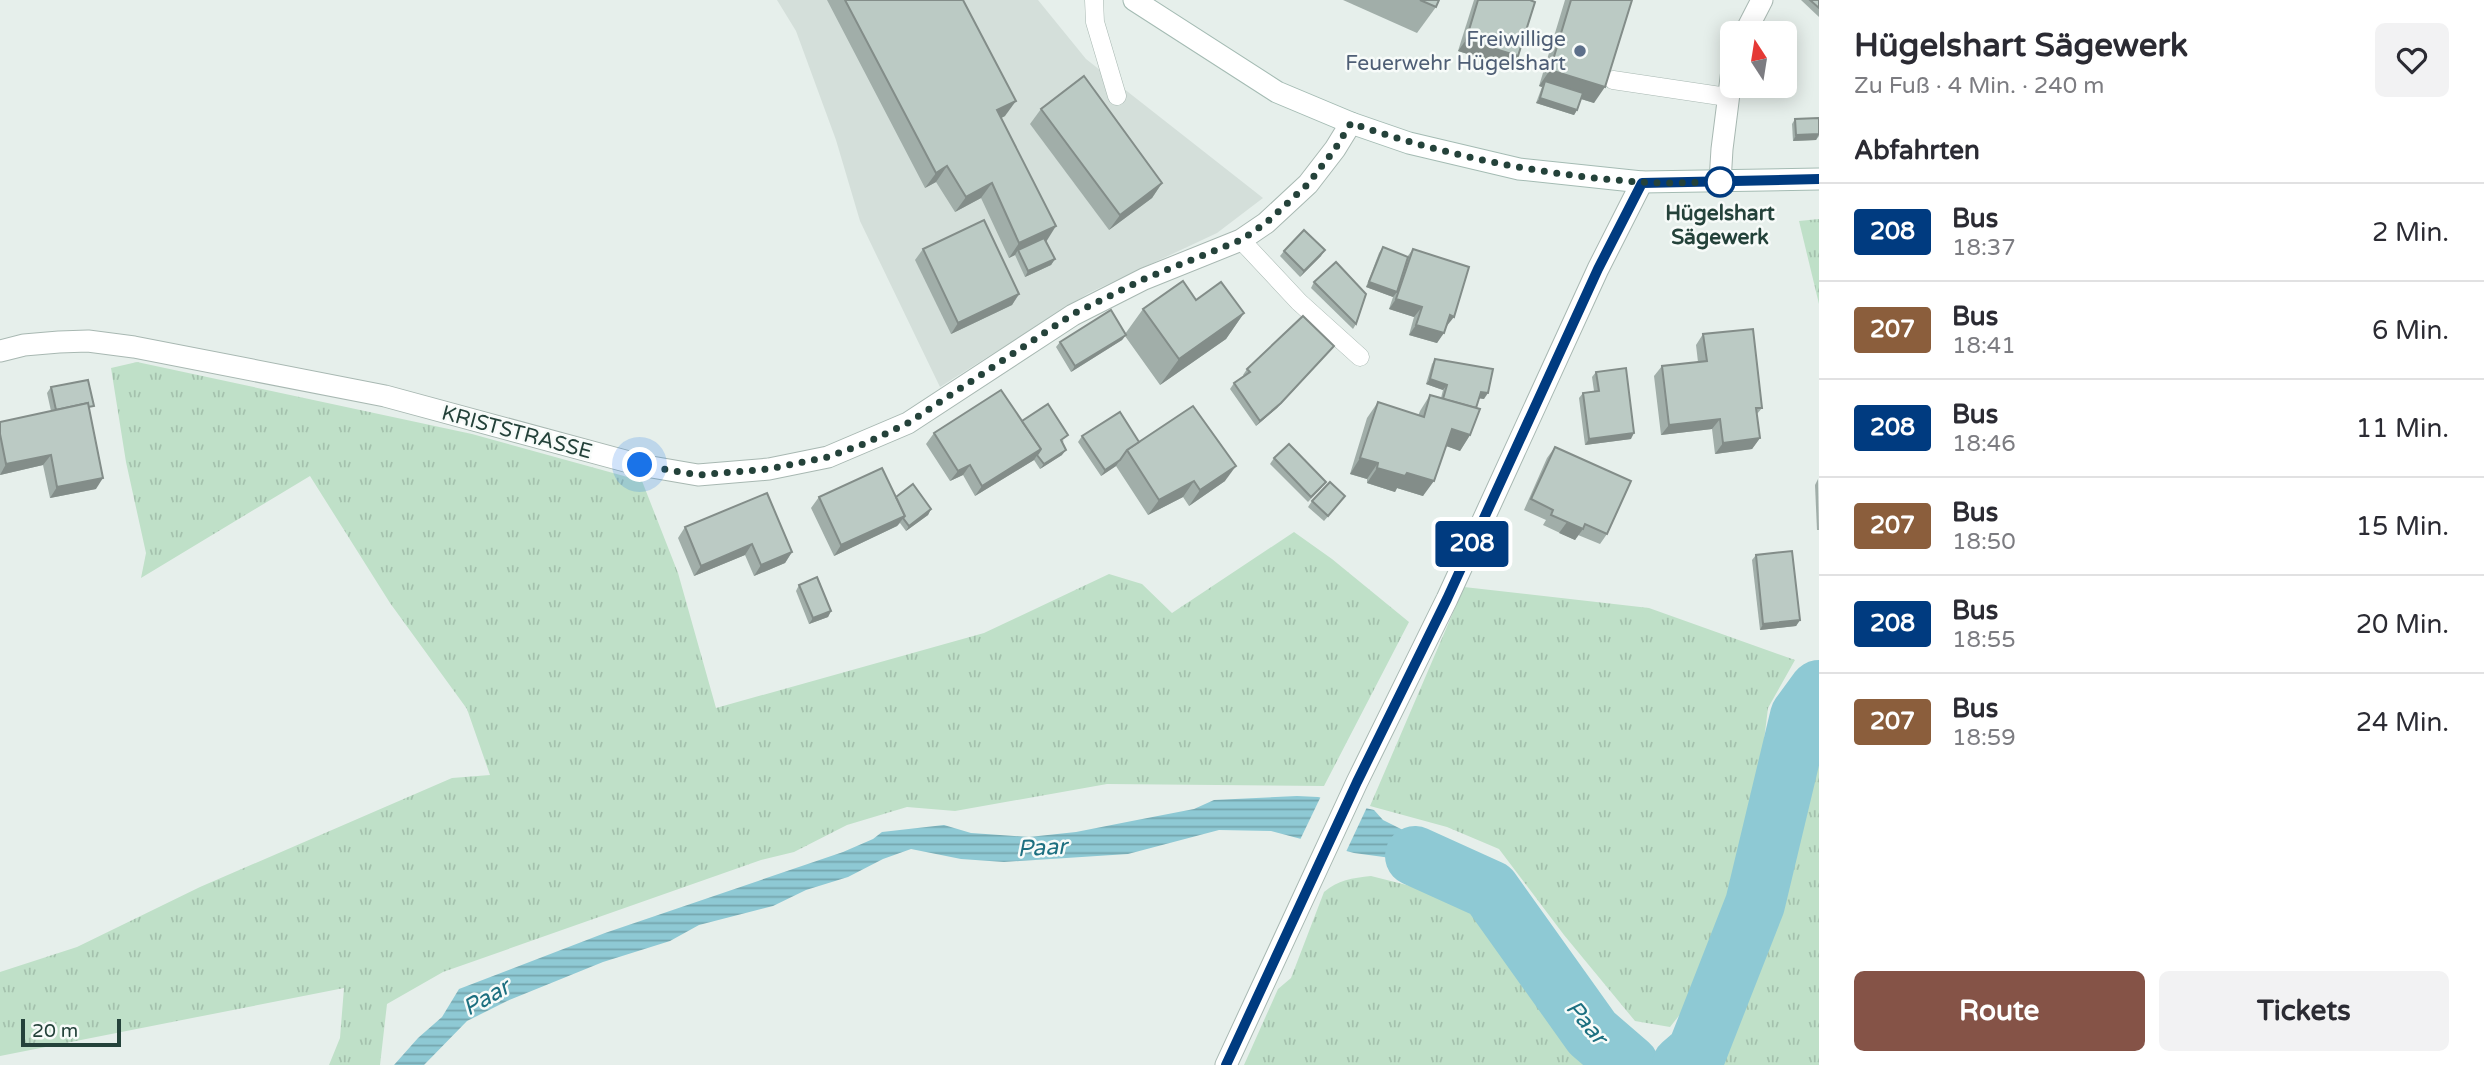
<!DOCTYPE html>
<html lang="de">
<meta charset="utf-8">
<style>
:root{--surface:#fff;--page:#f2f2f3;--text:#2b2b33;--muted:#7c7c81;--line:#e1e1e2;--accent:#855347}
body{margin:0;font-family:"Varela Round",sans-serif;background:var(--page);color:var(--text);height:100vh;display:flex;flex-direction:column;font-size:26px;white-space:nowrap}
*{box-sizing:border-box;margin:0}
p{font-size:23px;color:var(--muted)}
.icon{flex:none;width:38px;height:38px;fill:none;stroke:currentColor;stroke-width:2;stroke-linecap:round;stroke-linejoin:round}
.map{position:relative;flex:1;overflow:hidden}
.side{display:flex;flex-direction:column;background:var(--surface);width:665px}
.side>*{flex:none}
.badge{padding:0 14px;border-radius:5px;font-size:24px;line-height:46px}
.needle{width:46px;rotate:348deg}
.tools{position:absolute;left:1720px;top:21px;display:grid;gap:14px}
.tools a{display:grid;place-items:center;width:77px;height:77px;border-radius:10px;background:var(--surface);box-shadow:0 4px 18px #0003;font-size:35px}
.scale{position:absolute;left:21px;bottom:18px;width:100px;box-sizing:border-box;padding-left:7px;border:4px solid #24423a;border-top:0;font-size:19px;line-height:24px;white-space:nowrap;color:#24423a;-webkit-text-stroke:5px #f7fbf9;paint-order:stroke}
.you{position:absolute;width:35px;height:35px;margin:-18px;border:5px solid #fff;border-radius:50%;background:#1a73e8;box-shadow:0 0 0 10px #1a73e833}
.map>.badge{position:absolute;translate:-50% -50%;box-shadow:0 0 0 4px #fff}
h2{padding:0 35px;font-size:26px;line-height:63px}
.round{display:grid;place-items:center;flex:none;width:74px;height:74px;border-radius:10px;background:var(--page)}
.summary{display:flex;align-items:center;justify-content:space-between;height:119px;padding:0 35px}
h1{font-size:33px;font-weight:700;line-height:52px}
.action{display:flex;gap:14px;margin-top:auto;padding:14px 35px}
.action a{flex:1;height:80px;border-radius:10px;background:var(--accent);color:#fff;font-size:28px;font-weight:700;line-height:80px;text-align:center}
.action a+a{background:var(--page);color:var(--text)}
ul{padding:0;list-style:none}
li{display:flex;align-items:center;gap:21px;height:98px;padding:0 35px;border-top:2px solid var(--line)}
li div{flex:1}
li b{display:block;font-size:26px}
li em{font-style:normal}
li .badge{min-width:77px;font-weight:700;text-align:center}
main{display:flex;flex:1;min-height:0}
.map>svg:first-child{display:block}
</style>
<main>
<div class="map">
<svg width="1819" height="1065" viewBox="0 0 1819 1065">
<defs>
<pattern id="grass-tufts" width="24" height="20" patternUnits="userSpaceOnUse" patternTransform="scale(1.75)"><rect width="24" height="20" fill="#bfe0c8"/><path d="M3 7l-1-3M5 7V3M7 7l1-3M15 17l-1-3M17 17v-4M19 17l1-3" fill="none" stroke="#a4c1ad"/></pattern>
<pattern id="water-rules" width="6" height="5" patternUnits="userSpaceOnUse" patternTransform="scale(1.75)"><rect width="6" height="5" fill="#8ec9d4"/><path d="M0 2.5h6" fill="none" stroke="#74a5ad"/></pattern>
</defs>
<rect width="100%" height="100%" fill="#e6efeb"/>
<path fill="#d4dfda" d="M777 0H1038L1086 59 1263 198 1217 233 1089 293 940 387 860 221 836 140 796 31Z"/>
<g fill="url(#grass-tufts)">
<path d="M1819 219V304L1799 221Z"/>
<path d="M137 362 472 434 642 481 678 573 716 708 984 633 1109 574 1142 584 1172 613 1294 532 1332 559 1409 622 1324 786 1107 784 955 811 907 807 847 825 794 852 761 860 443 972 387 1004 380 1065H329L340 1038 344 988 0 1056V972L77 947 200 887 452 778 490 775 467 709 390 603 310 476 141 578 146 553 126 462 111 368Z"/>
<path d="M1464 587 1649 608 1795 660 1768 708 1750 853 1697 993 1670 1027 1635 1021 1564 935 1499 849 1447 827 1370 806Z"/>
<path d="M1819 735V1065H1695L1714 1043 1776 885 1812 745Z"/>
<path d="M1371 876 1454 897 1516 943 1549 987 1571 1034 1600 1065H1244L1278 989 1291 978 1324 892C1338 880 1352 878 1371 876Z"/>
</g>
<path fill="url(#water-rules)" d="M1297 796 1318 797 1374 810 1383 820 1403 830 1425 845 1459 864 1490 890 1478 891 1391 858 1354 853 1271 831 1219 830 1128 854 1004 862 961 859 911 849 883 859 848 877 806 890 773 906 699 925 670 941 603 962 507 1001 467 1021 424 1065H394L418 1038 442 1017 459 989 605 933 843 852 873 839 882 832 944 825 971 833 1029 837 1076 832 1137 820 1194 809 1214 800Z"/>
<path fill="#e6efeb" d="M1322 794 1368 805 1345 854 1299 842Z"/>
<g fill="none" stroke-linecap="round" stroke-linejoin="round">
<g stroke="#8ec9d4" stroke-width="60">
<path d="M1415 856 1490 890 1592 1033 1629 1065"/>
<path d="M1682 1065 1697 1052 1755 904 1800 716 1819 690"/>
</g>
<defs>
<g id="lane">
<path d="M1094 0 1095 22 1117 96"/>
<path d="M1613 80 1727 97"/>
<path d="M1241 240 1299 302 1360 357"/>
</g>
<g id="street">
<path d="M1745 33 1762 0"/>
<path d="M1720 182 1722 149 1732 70"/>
<path d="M0 351 24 345 59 342 88 341 134 347 385 396 640 465 698 475 769 469 828 457 908 423 1073 315 1144 279 1241 240 1266 223 1308 184 1335 149 1351 123"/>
<path d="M1226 1065 1357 782 1447 599 1598 269 1642 182"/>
</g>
<path id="secondary" d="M1134 0 1277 92 1351 123 1409 143 1519 169 1642 182 1819 179"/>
</defs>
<use href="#lane" stroke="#a8b8b2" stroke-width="19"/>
<use href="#street" stroke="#a8b8b2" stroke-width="23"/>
<use href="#secondary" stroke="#a4bbb3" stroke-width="23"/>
<use href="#lane" stroke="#fff" stroke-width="18"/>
<use href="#street" stroke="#fff" stroke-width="21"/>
<use href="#secondary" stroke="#fff" stroke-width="21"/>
</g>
<g fill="#a1aea9">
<path d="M827 0H963L1005 116 1001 118 1046 241 1055 259 1051 265 1025 277 1015 255 1009 258 981 198 955 212 936 182 925 188Z"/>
<path d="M1343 0H1439L1436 7 1417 33Z"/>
<path d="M1474 0H1530L1510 67 1458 51Z"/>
<path d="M1565 0H1632L1594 103 1581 99 1577 110 1574 115 1536 103 1542 87 1539 86Z"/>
<path d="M1801 0H1819V17Z"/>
<path d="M1041 109 1162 183 1152 198 1109 230 1030 124Z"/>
<path d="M1819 118V136L1816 140 1793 141 1792 124 1795 119Z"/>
<path d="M1383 247 1407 257 1413 249 1446 327 1437 343 1409 335 1414 317 1389 309 1393 297 1366 287 1379 253Z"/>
<path d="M923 249 1019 294 1012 305 951 334 915 260Z"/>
<path d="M1284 251 1321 256 1300 277 1280 256Z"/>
<path d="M1314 282 1356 324 1353 329 1311 288Z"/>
<path d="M1196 300 1244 313 1226 339 1160 385 1125 336 1122 340 1071 372 1056 347 1060 342 1125 334 1143 309Z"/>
<path d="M1703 334 1762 408 1757 414 1760 438 1752 449 1715 454 1712 429 1661 435 1654 376 1662 366 1698 362 1696 345Z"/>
<path d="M1334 346 1277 408 1256 426 1230 389 1234 383 1244 376 1243 375 1247 369Z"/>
<path d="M1435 359 1484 399 1479 398 1470 435 1460 451 1446 446 1423 496 1397 488 1395 492 1367 483V479L1350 474 1367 418 1378 402 1418 416 1420 411 1430 395 1441 398 1443 390 1426 384 1432 364Z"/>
<path d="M1596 372 1631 439 1585 445 1579 398 1583 393 1594 391 1592 377Z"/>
<path d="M51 387 89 412 96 489 50 498 43 465 0 475V422L51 411 47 393Z"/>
<path d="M1022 421 1064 441 1062 442V455L1040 469 1034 460 975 496 963 475 950 481 926 444 934 433Z"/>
<path d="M1082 436 1139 442 1225 481 1189 506 1183 497 1148 515 1116 466 1101 476 1078 442Z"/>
<path d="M1555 447 1607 534 1600 544 1578 535 1575 540 1543 525 1546 520 1524 510 1547 458Z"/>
<path d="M1274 458 1322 487 1308 502 1270 464Z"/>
<path d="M1818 479 1819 530H1817L1815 485Z"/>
<path d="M819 497H896L931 509 928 515 906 531 900 523 897 526 834 556 811 508Z"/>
<path d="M1312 501H1341L1324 521 1308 507Z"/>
<path d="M685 527 792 552 785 563 754 576 745 555 694 576 678 538Z"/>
<path d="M1756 555 1800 620 1796 626 1760 630 1752 560Z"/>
<path d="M799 585 831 611 828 617 809 624 796 591Z"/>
</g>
<g fill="#838d89">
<path d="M1466 40 1518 56 1510 67 1458 51Z"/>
<path d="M1550 70 1605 87 1594 103 1543 87 1545 81 1542 87 1539 86Z"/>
<path d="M1540 98 1577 110 1574 115 1536 103Z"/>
<path d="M1016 101 1005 116 986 126 997 110Z"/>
<path d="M1819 134 1816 140 1793 141 1796 135Z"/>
<path d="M947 166 936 182 925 188 936 173Z"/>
<path d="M992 183 981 198 955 212 966 197Z"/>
<path d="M1162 183 1152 198 1109 230 1120 215Z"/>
<path d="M1056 226 1046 242 1018 250 1015 255 1009 258 1019 243Z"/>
<path d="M1325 250 1321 256 1300 277 1304 271Z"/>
<path d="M1055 259 1051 265 1025 277 1028 271Z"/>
<path d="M1369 282 1397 292 1393 297 1366 287Z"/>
<path d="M1019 294 1012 305 951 334 958 323Z"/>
<path d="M1396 299 1422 307 1414 317 1389 309Z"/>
<path d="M1244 313 1226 339 1160 385 1179 359Z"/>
<path d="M1450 315 1454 317 1446 327Z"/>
<path d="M1416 325 1444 333 1437 343 1409 335Z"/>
<path d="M1126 335 1122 340 1071 372 1075 366Z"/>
<path d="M1334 346 1277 408 1256 426 1260 421Z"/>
<path d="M1430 379 1447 385 1443 390 1426 384Z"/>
<path d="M1481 392 1488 393 1484 399 1477 398Z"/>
<path d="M1720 419 1712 429 1661 435 1669 425Z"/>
<path d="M1452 429 1470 435 1460 451 1441 444Z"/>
<path d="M1634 433 1631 439 1585 445 1589 439Z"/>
<path d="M1760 438 1752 449 1715 454 1723 443Z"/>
<path d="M1041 449 1034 460 975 496 982 486Z"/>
<path d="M1066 450 1062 455 1040 469 1044 464Z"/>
<path d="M51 455 43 465 0 475 6 464Z"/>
<path d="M1360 458 1378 463 1367 479 1350 474Z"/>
<path d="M1120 460 1116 466 1101 476 1105 470Z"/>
<path d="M970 465 963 475 950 481 958 471Z"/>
<path d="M1236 466 1225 481 1189 506 1200 490Z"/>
<path d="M1377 468 1407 473 1434 481 1423 496 1397 488 1395 492 1367 483Z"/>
<path d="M103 478 96 489 50 498 57 487Z"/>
<path d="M1194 481 1183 497 1148 515 1159 500Z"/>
<path d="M931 509 928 515 906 531 909 526Z"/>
<path d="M905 516 897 526 834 556 841 545Z"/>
<path d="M1567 522 1583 529 1575 540 1559 533Z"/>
<path d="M752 544 745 555 694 576 701 566Z"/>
<path d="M792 552 785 563 754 576 761 565Z"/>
<path d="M831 611 828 617 809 624 813 618Z"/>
<path d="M1800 620 1796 626 1760 630 1763 624Z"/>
</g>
<g fill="#bbcac4" stroke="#838d89" stroke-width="2">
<path d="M845 0H963L1016 101 997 110 1056 226 1019 243 992 183 966 197 947 166 936 173Z"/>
<path d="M1420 0H1439L1436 7Z"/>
<path d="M1478 0H1530L1535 2 1518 56 1466 40Z"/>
<path d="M1571 0H1632L1605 87 1550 70Z"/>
<path d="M1810 0H1819V8Z"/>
<path d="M1084 76 1162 183 1120 215 1041 109Z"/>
<path d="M1545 81 1583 93 1577 110 1540 98Z"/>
<path d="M1819 118V134L1796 135 1795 119Z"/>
<path d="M984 220 1019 294 958 323 923 249Z"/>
<path d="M1304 230 1325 250 1304 271 1284 251Z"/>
<path d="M1044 238 1055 259 1028 271 1018 250Z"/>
<path d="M1383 247 1408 257 1397 292 1369 282Z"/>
<path d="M1413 249 1469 267 1454 317 1450 315 1444 333 1416 325 1422 307 1396 299Z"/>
<path d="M1336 262 1366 294 1356 324 1314 282Z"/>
<path d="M1183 281 1196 300 1221 282 1244 313 1179 359 1143 309Z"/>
<path d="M1111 310 1126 335 1075 366 1060 342Z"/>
<path d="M1303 316 1334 346 1281 403 1260 421 1234 383 1250 372 1247 369Z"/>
<path d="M1753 329 1762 408H1756L1760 438 1723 443 1720 419 1669 425 1662 366 1707 361 1703 334Z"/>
<path d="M1435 359 1493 369 1488 393 1481 392 1476 408 1443 399 1447 385 1430 379Z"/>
<path d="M1626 368 1634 433 1589 439 1583 393 1599 391 1596 372Z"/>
<path d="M88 380 94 406 88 407V403L56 410 51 387Z"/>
<path d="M1001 390 1041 449 982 486 970 465 958 471 934 433Z"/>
<path d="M1430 395 1480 409 1470 435 1452 429 1434 481 1407 473 1405 476 1377 468 1378 463 1360 458 1378 402 1424 417Z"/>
<path d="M88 403 103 478 57 487 51 455 6 464 0 434V422Z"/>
<path d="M1048 404 1068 435 1061 440 1066 450 1044 464 1037 455 1041 449 1022 421Z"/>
<path d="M1193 406 1236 466 1200 490 1194 481 1159 500 1127 450Z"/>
<path d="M1120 412 1139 442 1127 450 1120 460 1105 470 1082 436Z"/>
<path d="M1289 444 1326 482 1311 497 1274 458Z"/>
<path d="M1555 447 1631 481 1607 534 1585 524 1583 529 1551 515 1553 510 1531 499Z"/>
<path d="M882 468 905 516 841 545 819 497Z"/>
<path d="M1330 482 1345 496 1328 516 1312 501Z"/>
<path d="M913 484 931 509 909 526 903 518 905 516 896 497Z"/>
<path d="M767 493 792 552 761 565 752 544 701 566 685 527Z"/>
<path d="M1792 551 1800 620 1763 624 1756 555Z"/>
<path d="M817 577 831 611 813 618 799 585Z"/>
</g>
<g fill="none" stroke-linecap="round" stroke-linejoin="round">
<defs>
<path id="line" d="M1226 1065 1357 782 1447 599 1598 269 1642 183 1819 179"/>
</defs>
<use href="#line" stroke="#fff" stroke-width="16"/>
<use href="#line" stroke="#003b80" stroke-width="10"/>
<path stroke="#24423a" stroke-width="7" stroke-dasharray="0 12.6" d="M640 465 698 475 769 469 828 457 866 443 908 423 1073 314 1144 279 1241 240 1266 223 1308 184 1335 149 1351 123C1445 156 1541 175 1640 182 1666 184 1695 182 1720 182"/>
</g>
<circle fill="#5c6f8a" stroke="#f7fbf9" stroke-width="2.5" cx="1580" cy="51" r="7"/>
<circle fill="#fff" stroke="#003b80" stroke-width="3.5" cx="1720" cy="182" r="14"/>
<g text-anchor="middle" stroke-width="5" stroke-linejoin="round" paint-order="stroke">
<g font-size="21" fill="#4e5e75" stroke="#f7fbf9" text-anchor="end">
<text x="1566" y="46">Freiwillige<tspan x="1566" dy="24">Feuerwehr Hügelshart</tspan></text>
</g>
<g font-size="21" font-weight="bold" fill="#24423a" stroke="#f7fbf9">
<text x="1720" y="220">Hügelshart<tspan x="1720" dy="24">Sägewerk</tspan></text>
</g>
<g font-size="21" fill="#24423a" stroke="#f7fbf9">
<text transform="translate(517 432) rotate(15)" y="7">KRISTSTRASSE</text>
</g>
<g font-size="23" font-style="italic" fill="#1c6f80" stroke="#f7fbf9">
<text transform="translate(1042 847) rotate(-3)" y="8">Paar</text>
<text transform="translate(486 997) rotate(-30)" y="8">Paar</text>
<text transform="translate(1587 1022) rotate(50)" y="8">Paar</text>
</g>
</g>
</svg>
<div class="tools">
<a><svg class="needle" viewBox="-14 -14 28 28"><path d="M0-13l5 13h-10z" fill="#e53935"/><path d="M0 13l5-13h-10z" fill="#7c7c81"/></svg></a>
</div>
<div class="scale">20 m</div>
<div class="you" style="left:640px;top:465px"></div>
<b class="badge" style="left:1472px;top:544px;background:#003b80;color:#fff">208</b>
</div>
<section class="side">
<div class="summary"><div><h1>Hügelshart Sägewerk</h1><p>Zu Fuß · 4 Min. · 240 m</p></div><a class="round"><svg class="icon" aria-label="heart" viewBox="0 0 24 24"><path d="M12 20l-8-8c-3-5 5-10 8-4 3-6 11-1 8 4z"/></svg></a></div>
<h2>Abfahrten</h2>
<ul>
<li><span class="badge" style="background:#003b80;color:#fff">208</span><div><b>Bus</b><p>18:37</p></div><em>2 Min.</em></li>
<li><span class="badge" style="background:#8b5e3c;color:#fff">207</span><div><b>Bus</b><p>18:41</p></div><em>6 Min.</em></li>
<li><span class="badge" style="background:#003b80;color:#fff">208</span><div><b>Bus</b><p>18:46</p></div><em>11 Min.</em></li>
<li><span class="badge" style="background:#8b5e3c;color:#fff">207</span><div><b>Bus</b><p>18:50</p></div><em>15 Min.</em></li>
<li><span class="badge" style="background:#003b80;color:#fff">208</span><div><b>Bus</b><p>18:55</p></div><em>20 Min.</em></li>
<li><span class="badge" style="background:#8b5e3c;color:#fff">207</span><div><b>Bus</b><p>18:59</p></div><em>24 Min.</em></li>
</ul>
<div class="action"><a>Route</a><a>Tickets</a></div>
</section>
</main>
